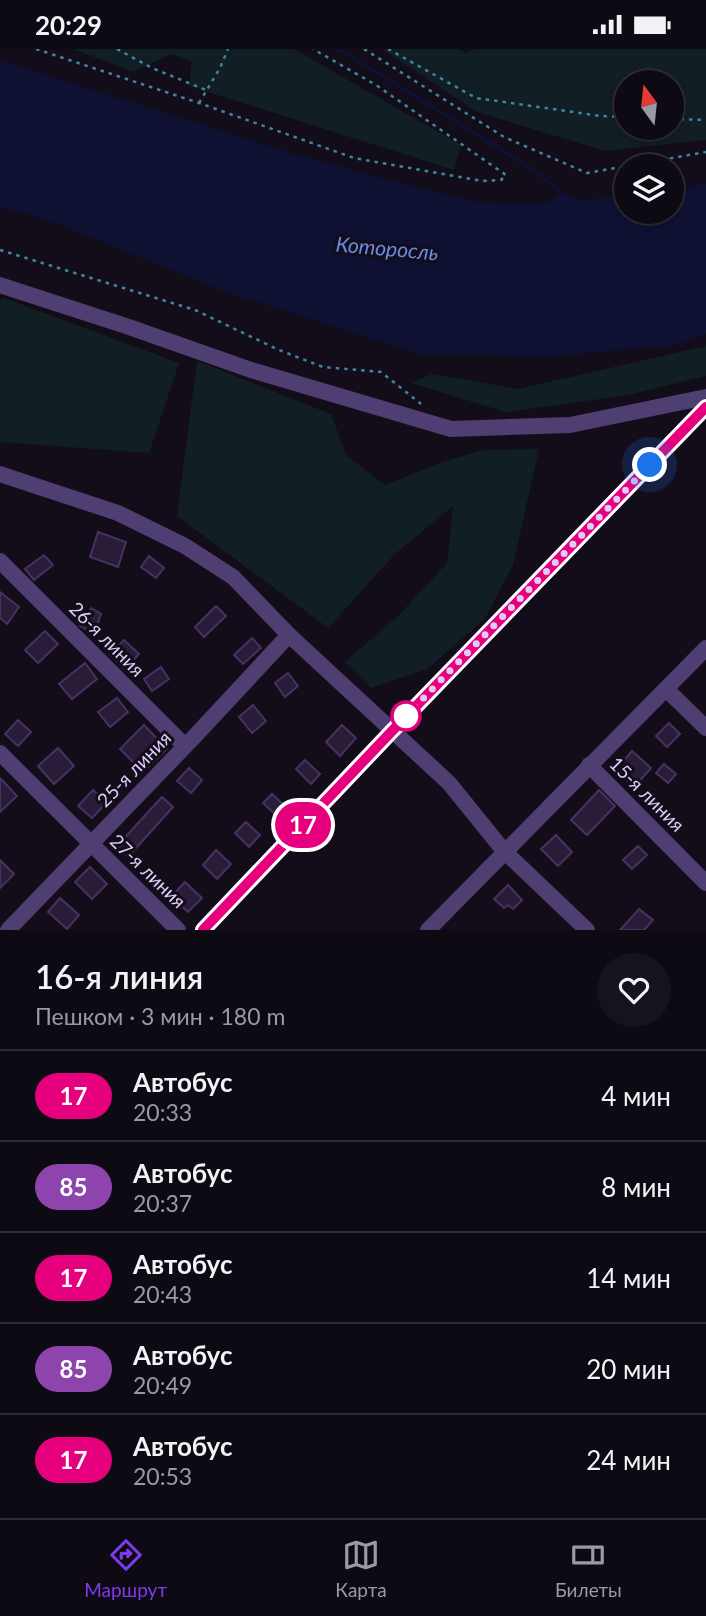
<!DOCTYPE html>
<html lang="ru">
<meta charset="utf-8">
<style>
:root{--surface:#0e0a14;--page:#17131d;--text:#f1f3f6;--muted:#9b9aa0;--line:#2e2b34;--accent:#7c3aed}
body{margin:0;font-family:Lato,sans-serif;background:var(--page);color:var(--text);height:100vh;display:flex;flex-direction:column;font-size:26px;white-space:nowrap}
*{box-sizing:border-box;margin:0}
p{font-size:23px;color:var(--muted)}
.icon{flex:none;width:38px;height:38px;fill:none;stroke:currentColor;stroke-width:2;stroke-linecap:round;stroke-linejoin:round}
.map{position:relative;height:881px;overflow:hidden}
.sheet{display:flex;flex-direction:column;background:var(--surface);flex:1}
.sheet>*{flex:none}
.badge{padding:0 14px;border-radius:23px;font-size:24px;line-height:46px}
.needle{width:46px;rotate:345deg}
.controls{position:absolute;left:614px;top:21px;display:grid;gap:14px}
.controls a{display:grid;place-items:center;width:70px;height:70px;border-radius:50%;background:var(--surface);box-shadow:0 4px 10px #0003,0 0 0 2px var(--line);font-size:35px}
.you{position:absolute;width:35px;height:35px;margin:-18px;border:5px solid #fff;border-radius:50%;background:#1a73e8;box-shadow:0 0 0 10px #1a73e833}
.map>.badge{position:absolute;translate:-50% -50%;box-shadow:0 0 0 4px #fff}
.round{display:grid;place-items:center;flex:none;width:74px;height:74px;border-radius:37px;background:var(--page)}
.summary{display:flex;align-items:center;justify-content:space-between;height:119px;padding:0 35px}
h1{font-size:33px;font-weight:600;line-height:52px}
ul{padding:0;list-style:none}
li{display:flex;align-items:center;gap:21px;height:91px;padding:0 35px;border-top:2px solid var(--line)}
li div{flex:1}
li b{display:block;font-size:26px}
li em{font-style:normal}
li .badge{min-width:77px;font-weight:700;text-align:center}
.status{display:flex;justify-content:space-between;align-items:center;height:49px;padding:0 35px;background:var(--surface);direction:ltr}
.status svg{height:19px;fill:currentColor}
.tabs{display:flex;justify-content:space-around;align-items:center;height:98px;border-top:2px solid var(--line);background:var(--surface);font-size:19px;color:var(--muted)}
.tabs a{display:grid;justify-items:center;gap:4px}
.tabs .selected{color:var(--accent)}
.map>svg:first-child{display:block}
</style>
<div class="status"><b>20:29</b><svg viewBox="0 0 49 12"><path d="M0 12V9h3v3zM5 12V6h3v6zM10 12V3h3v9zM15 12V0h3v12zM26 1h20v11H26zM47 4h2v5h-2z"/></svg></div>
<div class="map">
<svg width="706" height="881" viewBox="0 0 706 881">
<rect width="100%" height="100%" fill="#130d1a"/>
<g fill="#111e23" fill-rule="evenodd">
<path d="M73 0H294L461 96 454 121 189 37 192 13 171 5 133 23Z"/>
<path d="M382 0H457L467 4 474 0H706V91L605 102 477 63ZM672 33V79H626V33Z"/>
<path d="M4 249 179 314 149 404 0 393V252Z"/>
<path d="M706 297V327L629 346 506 363 411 334 432 325 518 340Z"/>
<path d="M197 312 331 365 346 406 385 436 442 413 483 401 539 400 513 516 485 570 427 620 371 639 345 613 400 565 447 514 453 457 395 505 328 579 177 467Z"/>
</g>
<path fill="#0e1132" d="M0 11 301 107 474 153 543 155 561 144 582 151 626 147V163H672V140L706 134V285L675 296 557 307 423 306 226 243 50 172 0 158Z"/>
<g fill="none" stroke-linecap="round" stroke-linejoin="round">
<path stroke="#0e1132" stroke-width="3.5" d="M339 0 534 121 561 144"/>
</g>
<g fill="#291c38" stroke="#483161" stroke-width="2">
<path d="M98 483 126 493 118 518 90 508Z"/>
<path d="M44 506 53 516 34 531 25 520Z"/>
<path d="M149 507 164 519 156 529 141 518Z"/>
<path d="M0 543 19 558 7 575 0 569Z"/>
<path d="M216 557 226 567 204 588 195 578Z"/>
<path d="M91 559 101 565 94 585 80 577Z"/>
<path d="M45 582 58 595 38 614 25 601Z"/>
<path d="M252 589 261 599 243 615 234 606Z"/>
<path d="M124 591 139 605 125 620 110 606Z"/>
<path d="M85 614 97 630 72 650 59 635Z"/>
<path d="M161 618 169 630 152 642 144 630Z"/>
<path d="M288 624 298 637 285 648 275 634Z"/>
<path d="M117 649 128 663 110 678 98 663Z"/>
<path d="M253 656 266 672 252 684 239 668Z"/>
<path d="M18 671 31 683 18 697 5 685Z"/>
<path d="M669 674 680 685 667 698 656 687Z"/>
<path d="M144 676 167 700 143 723 120 700Z"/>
<path d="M342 676 356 689 340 707 326 693Z"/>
<path d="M58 699 74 717 54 735 38 717Z"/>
<path d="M632 702 651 719 634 738 616 721Z"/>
<path d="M305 711 320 725 311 735 296 720Z"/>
<path d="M664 715 676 725 668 734 656 724Z"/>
<path d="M189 719 202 731 191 744 177 732Z"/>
<path d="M0 729 17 747 0 763Z"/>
<path d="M93 741 107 753 92 769 78 757Z"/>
<path d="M599 741 615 757 587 786 571 771Z"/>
<path d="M272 745 287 759 278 768 263 754Z"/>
<path d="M162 748 173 758 128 808 117 797Z"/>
<path d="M246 773 260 786 249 798 235 784Z"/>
<path d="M556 786 572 803 558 817 541 800Z"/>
<path d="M638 797 647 806 632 820 623 811Z"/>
<path d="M216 801 231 815 217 830 203 816Z"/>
<path d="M0 811 14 825 0 839Z"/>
<path d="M90 818 107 835 92 850 75 833Z"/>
<path d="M185 833 202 849 188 863 171 848Z"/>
<path d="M508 836 522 851 513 860 508 856 504 859 494 850Z"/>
<path d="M60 849 79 866 67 880 48 863Z"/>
<path d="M639 860 653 871 644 881H620Z"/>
</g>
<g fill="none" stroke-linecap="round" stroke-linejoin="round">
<g stroke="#3c879d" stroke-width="2.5" stroke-dasharray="3.5 5" stroke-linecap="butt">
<path d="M36 0 199 54 354 109 482 132 501 131 506 126 376 36 313 0"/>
<path d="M117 0 152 19 206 41"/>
<path d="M364 0 504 88 587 124 706 103"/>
<path d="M388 0 476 49 601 67 626 68"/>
<path d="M199 54 220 19 228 0"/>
<path d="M672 70 706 71"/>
<path d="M0 201 195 261 279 301 323 318 381 323 421 355"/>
</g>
<g stroke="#4f3e72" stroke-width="16">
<path d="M0 236 129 278 251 321 451 380 570 376 706 348"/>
<path d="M0 425 118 464 185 497 233 528 289 586 449 734 504 802 587 881"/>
<path d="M0 512 185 697"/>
<path d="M666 640 706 679"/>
<path d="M0 704 178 881"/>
<path d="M589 716 706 834"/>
<path d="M8 881 194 688 289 586"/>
<path d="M203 881 393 681 706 358"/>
<path d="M428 881 706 599"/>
</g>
</g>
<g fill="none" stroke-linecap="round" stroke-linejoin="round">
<defs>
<path id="line" d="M203 881 393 681 706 358"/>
</defs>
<use href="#line" stroke="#fff" stroke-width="16"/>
<use href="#line" stroke="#e6007e" stroke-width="10"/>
<path stroke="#decdf8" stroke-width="7" stroke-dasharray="0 12.6" d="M406 667 650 416"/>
</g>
<circle fill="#fff" stroke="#e6007e" stroke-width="3.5" cx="406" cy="667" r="14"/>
<g text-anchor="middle" stroke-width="6" stroke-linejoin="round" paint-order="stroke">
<g font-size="19" fill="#decdf8" stroke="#130d1a">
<text transform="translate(107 590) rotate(45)" y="7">26-я линия</text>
<text transform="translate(134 720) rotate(-46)" y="7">25-я линия</text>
<text transform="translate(647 745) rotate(45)" y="7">15-я линия</text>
<text transform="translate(148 822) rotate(44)" y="7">27-я линия</text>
</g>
<g font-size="21" font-style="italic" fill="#688aea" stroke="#130d1a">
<text transform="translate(387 200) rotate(5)" y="7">Которосль</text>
</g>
</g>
</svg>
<div class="controls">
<a><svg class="needle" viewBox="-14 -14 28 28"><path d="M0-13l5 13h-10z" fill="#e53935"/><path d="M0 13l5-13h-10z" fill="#9b9aa0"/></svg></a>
<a><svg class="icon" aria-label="layers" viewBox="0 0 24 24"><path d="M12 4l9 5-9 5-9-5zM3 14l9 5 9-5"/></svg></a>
</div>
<div class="you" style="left:650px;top:416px"></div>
<b class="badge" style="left:303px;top:776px;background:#e6007e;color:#fff">17</b>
</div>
<section class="sheet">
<div class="summary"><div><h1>16-я линия</h1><p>Пешком · 3 мин · 180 m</p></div><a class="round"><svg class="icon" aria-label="heart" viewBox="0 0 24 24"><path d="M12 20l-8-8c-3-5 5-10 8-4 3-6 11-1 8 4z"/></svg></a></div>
<ul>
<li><span class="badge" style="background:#e6007e;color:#fff">17</span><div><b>Автобус</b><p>20:33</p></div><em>4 мин</em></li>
<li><span class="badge" style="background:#8e44ad;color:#fff">85</span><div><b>Автобус</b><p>20:37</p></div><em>8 мин</em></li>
<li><span class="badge" style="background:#e6007e;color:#fff">17</span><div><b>Автобус</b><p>20:43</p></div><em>14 мин</em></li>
<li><span class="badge" style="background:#8e44ad;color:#fff">85</span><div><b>Автобус</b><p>20:49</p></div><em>20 мин</em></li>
<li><span class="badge" style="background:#e6007e;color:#fff">17</span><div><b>Автобус</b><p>20:53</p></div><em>24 мин</em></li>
</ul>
</section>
<nav class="tabs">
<a class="selected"><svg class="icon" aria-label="directions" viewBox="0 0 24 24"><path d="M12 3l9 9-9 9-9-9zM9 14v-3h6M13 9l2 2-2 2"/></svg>Маршрут</a>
<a><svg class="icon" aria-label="map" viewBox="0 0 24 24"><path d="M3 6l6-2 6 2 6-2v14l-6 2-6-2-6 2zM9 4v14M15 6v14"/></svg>Карта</a>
<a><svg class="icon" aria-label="tickets" viewBox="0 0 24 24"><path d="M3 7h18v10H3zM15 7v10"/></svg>Билеты</a>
</nav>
